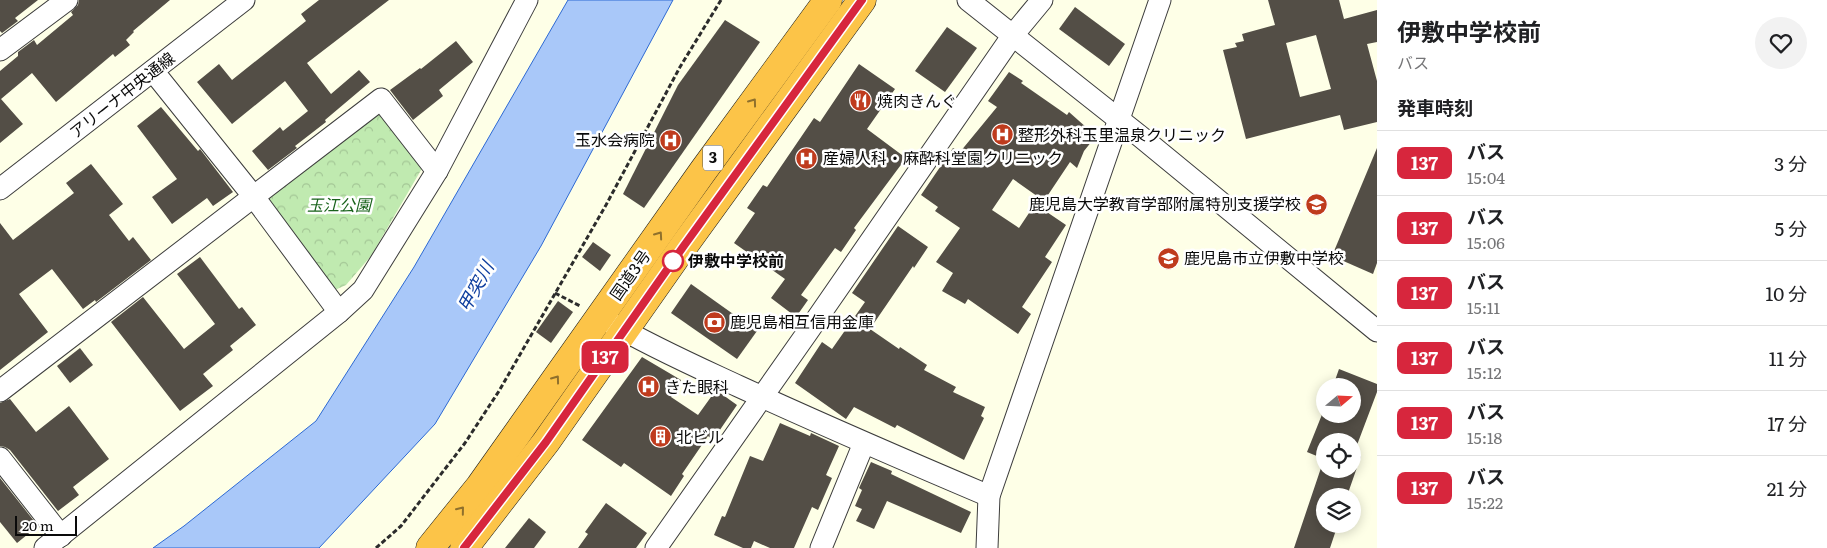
<!DOCTYPE html>
<html lang="ja">
<meta charset="utf-8">
<style>
:root{--surface:#fff;--page:#f2f2f2;--text:#202124;--muted:#757577;--line:#e0e0e0}
body{margin:0;font-family:Literata,"Noto Sans JP",serif;background:var(--page);color:var(--text);height:100vh;display:flex;flex-direction:column;font-size:19px;white-space:nowrap}
*{box-sizing:border-box;margin:0}
p{font-size:16px;color:var(--muted)}
.icon{flex:none;width:28px;height:28px;fill:none;stroke:currentColor;stroke-width:2;stroke-linecap:round;stroke-linejoin:round}
.map{position:relative;flex:1;overflow:hidden}
.details{display:flex;flex-direction:column;background:var(--surface);width:450px}
.details>*{flex:none}
.badge{padding:0 10px;border-radius:8px;font-size:18px;line-height:32px}
.needle{width:32px;rotate:71deg}
.tools{position:absolute;left:1316px;top:378px;display:grid;gap:10px}
.tools a{display:grid;place-items:center;width:45px;height:45px;border-radius:50%;background:var(--surface);box-shadow:0 2px 12px #0003;font-size:25px}
.scale{position:absolute;left:15px;bottom:12px;width:62px;box-sizing:border-box;padding-left:5px;border:2px solid #0a0a0a;border-top:0;font-size:14px;line-height:18px;white-space:nowrap;color:#0a0a0a;-webkit-text-stroke:4px #fff;paint-order:stroke}
.map>.badge{position:absolute;translate:-50% -50%;box-shadow:0 0 0 2px #fff}
h2{padding:0 20px;font-size:19px;line-height:45px}
.round{display:grid;place-items:center;flex:none;width:52px;height:52px;border-radius:26px;background:var(--page)}
.head{display:flex;align-items:center;justify-content:space-between;height:85px;padding:0 20px}
h1{font-size:24px;font-weight:700;line-height:38px}
ul{padding:0;list-style:none}
li{display:flex;align-items:center;gap:15px;height:65px;padding:0 20px;border-top:1px solid var(--line)}
li div{flex:1}
li b{display:block;font-size:19px}
li em{font-style:normal}
li .badge{min-width:55px;font-weight:700;text-align:center}
main{display:flex;flex:1;min-height:0}
.map>svg:first-child{display:block}
</style>
<main>
<div class="map">
<svg width="1377" height="548" viewBox="0 0 1377 548">
<defs>
<pattern id="park-crowns" width="20" height="18" patternUnits="userSpaceOnUse" patternTransform="scale(1.25)"><rect width="20" height="18" fill="#c0eab0"/><path d="M2 6a3 3 0 1 1 6 0M12 15a3 3 0 1 1 6 0" fill="none" stroke="#a4c796"/></pattern>
</defs>
<rect width="100%" height="100%" fill="#feffe7"/>
<path fill="url(#park-crowns)" d="M373 111 385 112 424 165 371 256 346 285 335 290 269 202 270 191Z"/>
<path fill="#a9c8f9" stroke="#2d69d3" d="M568 0H673L541 246 435 424 319 548H153L184 526 316 421 414 267Z"/>
<g fill="#534e46" fill-rule="evenodd">
<path d="M0 0H38L15 18 18 21 2 33 0 31Z"/>
<path d="M79 0H170L133 31 134 32 126 40 130 45 115 57 113 54 56 102 32 73 1 99 23 124 0 143V71L18 56V52L34 40 37 45 73 15 71 12 78 5Z"/>
<path d="M319 0H389L307 63 331 94 359 70 370 82 325 120 326 122 295 146 297 148 268 170 252 151 280 127 283 131 308 111 285 81 232 124 197 82 219 64 232 80 306 21 301 14Z"/>
<path d="M1268 0H1339L1344 19 1377 10V42L1367 44 1377 81V122L1344 130 1340 115 1246 139 1223 50 1237 47 1235 43 1244 41 1242 34 1275 25ZM1316 35 1331 89 1300 97 1286 43Z"/>
<path d="M1075 7 1125 44 1109 66 1059 29Z"/>
<path d="M725 20 760 42 644 208 623 194 678 85Z"/>
<path d="M947 27 977 48 945 92 915 71Z"/>
<path d="M456 41 473 62 439 90 443 96 413 120 390 90 420 68 421 69Z"/>
<path d="M859 64 895 89 867 129 906 158 854 228 856 230 841 252 835 248 801 295 808 300 796 317 771 298 785 279 734 243 755 213 747 208 763 185 767 187 814 118 820 122Z"/>
<path d="M1009 72 1023 81 1021 83 1067 115 1069 112 1096 136 1084 151 1077 168 1070 162 1044 201 1013 179 992 210 1019 228 1035 204 1066 225 1045 257 1052 262 1022 307 1031 314 1018 334 968 299 965 304 942 291 953 273 936 262 960 228 935 211 938 207 921 195 953 148 960 152 997 107 988 101Z"/>
<path d="M161 107 198 151 200 149 233 192 213 206 207 198 172 224 152 197 177 179 137 126Z"/>
<path d="M1377 148V263L1373 274 1332 256Z"/>
<path d="M91 164 123 204 109 215 129 241 133 237 151 260 96 302 95 300 83 309 52 269 19 294 48 332 0 370V223L13 240 74 193 66 183Z"/>
<path d="M898 226 928 247 914 268 913 266 870 329 899 349 900 347 927 365 924 370 956 387 953 392 985 407 981 416 984 418 964 460 897 425 895 428 854 407 846 419 795 383 822 342 832 349 865 302 852 293Z"/>
<path d="M593 242 611 255 600 271 582 257Z"/>
<path d="M200 257 239 309 242 307 256 325 230 346 233 350 203 374 213 386 180 411 111 322 143 297 184 349 215 324 177 274Z"/>
<path d="M691 284 757 331 737 359 671 313Z"/>
<path d="M558 301 573 312 551 343 536 332Z"/>
<path d="M80 348 93 365 70 383 57 366Z"/>
<path d="M642 357 681 380 671 397 698 415 716 390 737 405 713 440 708 436 682 474 684 476 671 496 624 463 621 467 582 440Z"/>
<path d="M1339 369 1377 384V392L1354 453 1361 456 1347 496H1325V524H1338L1330 548H1294L1324 459 1307 452 1325 407V414H1352V386H1333ZM1325 441H1352V469H1325Z"/>
<path d="M10 399 36 432 69 406 109 459 73 487 79 495 58 511 10 450 5 447 0 446V403Z"/>
<path d="M780 423 810 436 811 433 839 446 826 475 832 478 818 510 812 507 794 548H770L754 541 751 548H743L714 535 722 516 725 517 750 456 763 461Z"/>
<path d="M871 462 892 471 891 474 971 512 961 533 887 501 874 529 856 521 862 509 855 506 862 490 859 488Z"/>
<path d="M0 478 38 526 17 543 0 522Z"/>
<path d="M606 503 647 533 636 548H578L588 534 585 532Z"/>
<path d="M529 518 546 532 534 548H505Z"/>
</g>
<g fill="none" stroke-linecap="round" stroke-linejoin="round">
<defs>
<g id="minor">
<path d="M968 0 1141 137 1377 331"/>
<path d="M0 50 67 0"/>
<path d="M153 71 254 197 339 312"/>
<path d="M0 189 244 0"/>
<path d="M611 323C652 347 695 366 738 386 821 424 904 460 989 496"/>
<path d="M0 391 381 99 437 171"/>
<path d="M0 458 61 536"/>
<path d="M45 548 339 312 363 290 437 171 527 0"/>
<path d="M656 548 807 333 1013 35 1042 0"/>
<path d="M821 548 864 443"/>
<path d="M987 548 989 496 1160 0"/>
</g>
<g id="highway">
<path d="M430 548 480 486 703 171 828 0"/>
<path d="M464 548 546 442 683 247 862 0"/>
</g>
</defs>
<use href="#minor" stroke="#3d3d3d" stroke-width="23"/>
<use href="#highway" stroke="#1b1b1b" stroke-width="29"/>
<g stroke="#2c2c2c" stroke-width="3" stroke-dasharray="5 2.5" stroke-linecap="butt">
<path d="M555 293 580 306"/>
<path d="M376 548 401 526 465 443 499 391 606 205 680 67 721 0"/>
</g>
<use href="#minor" stroke="#fff" stroke-width="21"/>
<use href="#highway" stroke="#fcc448" stroke-width="28"/>
</g>
<defs><path id="oneway-chevron" d="M-2-3.5L2.5 0L-2 3.5" fill="none" stroke-width="1.6" stroke-linecap="round" stroke-linejoin="round" transform="scale(1.25)"/></defs>
<g stroke="#8f702c">
<use href="#oneway-chevron" transform="translate(753 102) rotate(-54)"/>
<use href="#oneway-chevron" transform="translate(659 235) rotate(-55)"/>
<use href="#oneway-chevron" transform="translate(556 379) rotate(-54)"/>
<use href="#oneway-chevron" transform="translate(461 510) rotate(-51)"/>
</g>
<g fill="none" stroke-linecap="round" stroke-linejoin="round">
<defs>
<path id="line" d="M464 548 546 442 683 247 862 0"/>
</defs>
<use href="#line" stroke="#fff" stroke-width="11"/>
<use href="#line" stroke="#d7263d" stroke-width="8"/>
</g>
<defs>
<symbol id="restaurant-disc" viewBox="-11 -11 22 22"><circle r="9.5" fill="#bf3b1d" stroke="#fff"/><path d="M-5-6h1v4h1v-4h1v4h1v-4h1v5L-1.5 .5V6h-2V.5L-5-1ZM5-6V6H3V1.5H1.5Q1.5-4 5-6Z" fill="#fff"/></symbol>
<symbol id="hospital-disc" viewBox="-11 -11 22 22"><circle r="9.5" fill="#bf3b1d" stroke="#fff"/><path d="M-5-5h3v3.5h4V-5h3V5h-3V1.5h-4V5h-3Z" fill="#fff"/></symbol>
<symbol id="school-disc" viewBox="-11 -11 22 22"><circle r="9.5" fill="#bf3b1d" stroke="#fff"/><path d="M0-5L7-2L0 1L-7-2ZM-4 1L0 2.5L4 1V4Q0 6-4 4Z" fill="#fff"/></symbol>
<symbol id="bank-disc" viewBox="-11 -11 22 22"><circle r="9.5" fill="#bf3b1d" stroke="#fff"/><path d="M-6-4H6V4H-6ZM0-2.3a2.3 2.3 0 1 0 0 4.6a2.3 2.3 0 1 0 0-4.6Z" fill="#fff"/></symbol>
<symbol id="building-disc" viewBox="-11 -11 22 22"><circle r="9.5" fill="#bf3b1d" stroke="#fff"/><path d="M-4-6H4V6H1V3H-1V6H-4ZM-2.5-4.3h1.7v1.8h-1.7ZM.8-4.3h1.7v1.8H.8ZM-2.5-1h1.7V.8h-1.7ZM.8-1h1.7V.8H.8Z" fill="#fff"/></symbol>
</defs>
<g fill-rule="evenodd">
<use href="#restaurant-disc" x="848" y="88" width="25" height="25"/>
<use href="#hospital-disc" x="990" y="122" width="25" height="25"/>
<use href="#hospital-disc" x="658" y="128" width="25" height="25"/>
<use href="#hospital-disc" x="794" y="146" width="25" height="25"/>
<use href="#school-disc" x="1304" y="192" width="25" height="25"/>
<use href="#school-disc" x="1156" y="246" width="25" height="25"/>
<use href="#bank-disc" x="702" y="310" width="25" height="25"/>
<use href="#hospital-disc" x="636" y="374" width="25" height="25"/>
<use href="#building-disc" x="648" y="424" width="25" height="25"/>
</g>
<circle fill="#fff" stroke="#d7263d" stroke-width="2.5" cx="673" cy="261" r="10"/>
<g text-anchor="middle" stroke-width="5" stroke-linejoin="round" paint-order="stroke">
<rect fill="#fff" stroke="#545454" stroke-width="1" x="703" y="145.5" width="20" height="25" rx="4"/>
<g font-size="15" font-weight="bold" fill="#0a0a0a">
<text x="713" y="163">3</text>
</g>
<g font-size="16" fill="#0a0a0a" stroke="#fff">
<text transform="translate(122 95) rotate(-38)" y="6">アリーナ中央通線</text>
<text transform="translate(630 275) rotate(-55)" y="6">国道3号</text>
</g>
<g font-size="16" fill="#0a0a0a" stroke="#fff" text-anchor="start">
<text x="877" y="107">焼肉きんぐ</text>
<text x="1018" y="141">整形外科玉里温泉クリニック</text>
<text x="655" y="146" text-anchor="end">玉水会病院</text>
<text x="823" y="164">産婦人科・麻酔科堂園クリニック</text>
<text x="1301" y="210" text-anchor="end">鹿児島大学教育学部附属特別支援学校</text>
<text x="1184" y="264">鹿児島市立伊敷中学校</text>
<text x="730" y="328">鹿児島相互信用金庫</text>
<text x="665" y="393">きた眼科</text>
<text x="676" y="443">北ビル</text>
</g>
<g font-size="16" font-style="italic" fill="#19631b" stroke="#fff">
<text x="339" y="211">玉江公園</text>
</g>
<g font-size="16" font-weight="bold" fill="#0a0a0a" stroke="#fff" text-anchor="start">
<text x="688" y="267">伊敷中学校前</text>
</g>
<g font-size="18" font-style="italic" fill="#0f3f9f" stroke="#fff">
<text transform="translate(476 287) rotate(-61)" y="6">甲突川</text>
</g>
</g>
</svg>
<div class="tools">
<a><svg class="needle" viewBox="-14 -14 28 28"><path d="M0-13l5 13h-10z" fill="#e53935"/><path d="M0 13l5-13h-10z" fill="#757577"/></svg></a>
<a><svg class="icon" aria-label="locate" viewBox="0 0 24 24"><circle cx="12" cy="12" r="6"/><path d="M12 2v4M12 18v4M2 12h4M18 12h4"/></svg></a>
<a><svg class="icon" aria-label="layers" viewBox="0 0 24 24"><path d="M12 4l9 5-9 5-9-5zM3 14l9 5 9-5"/></svg></a>
</div>
<div class="scale">20 m</div>
<b class="badge" style="left:605px;top:357px;background:#d7263d;color:#fff">137</b>
</div>
<section class="details">
<div class="head"><div><h1>伊敷中学校前</h1><p>バス</p></div><a class="round"><svg class="icon" aria-label="heart" viewBox="0 0 24 24"><path d="M12 20l-8-8c-3-5 5-10 8-4 3-6 11-1 8 4z"/></svg></a></div>
<h2>発車時刻</h2>
<ul>
<li><span class="badge" style="background:#d7263d;color:#fff">137</span><div><b>バス</b><p>15:04</p></div><em>3 分</em></li>
<li><span class="badge" style="background:#d7263d;color:#fff">137</span><div><b>バス</b><p>15:06</p></div><em>5 分</em></li>
<li><span class="badge" style="background:#d7263d;color:#fff">137</span><div><b>バス</b><p>15:11</p></div><em>10 分</em></li>
<li><span class="badge" style="background:#d7263d;color:#fff">137</span><div><b>バス</b><p>15:12</p></div><em>11 分</em></li>
<li><span class="badge" style="background:#d7263d;color:#fff">137</span><div><b>バス</b><p>15:18</p></div><em>17 分</em></li>
<li><span class="badge" style="background:#d7263d;color:#fff">137</span><div><b>バス</b><p>15:22</p></div><em>21 分</em></li>
</ul>
</section>
</main>
